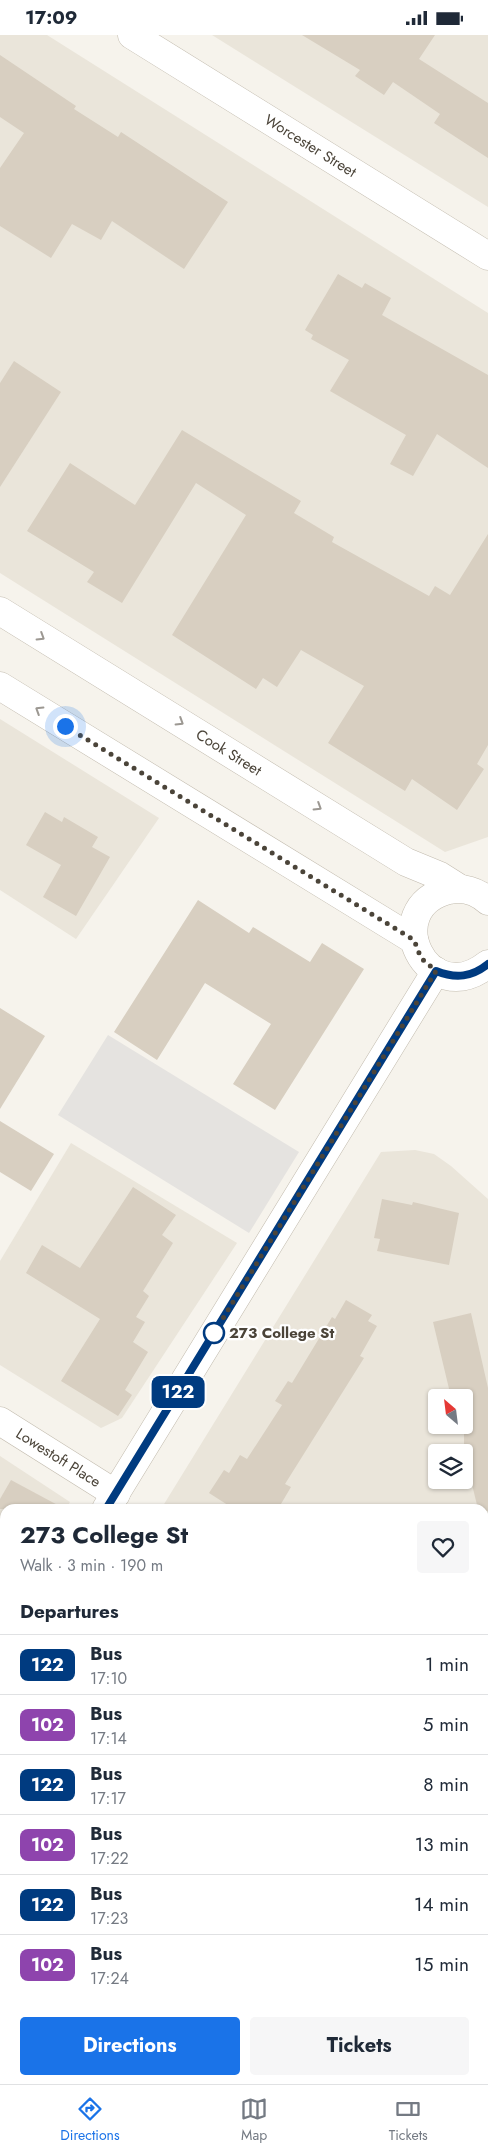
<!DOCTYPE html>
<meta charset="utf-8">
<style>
:root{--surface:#fff;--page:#f6f6f7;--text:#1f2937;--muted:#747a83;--line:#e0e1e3;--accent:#1a73e8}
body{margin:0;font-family:Jost,sans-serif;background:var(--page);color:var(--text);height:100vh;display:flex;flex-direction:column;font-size:19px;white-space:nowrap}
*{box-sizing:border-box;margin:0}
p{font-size:16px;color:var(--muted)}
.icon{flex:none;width:28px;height:28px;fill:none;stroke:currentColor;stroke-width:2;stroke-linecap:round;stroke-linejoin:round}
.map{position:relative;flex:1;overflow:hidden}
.drawer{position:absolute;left:0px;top:1469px;width:489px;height:581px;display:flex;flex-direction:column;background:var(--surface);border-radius:15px 15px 0 0;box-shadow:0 1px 4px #0004}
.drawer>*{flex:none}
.badge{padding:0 10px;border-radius:8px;font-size:18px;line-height:32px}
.needle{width:32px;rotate:332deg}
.controls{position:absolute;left:428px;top:1354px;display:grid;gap:10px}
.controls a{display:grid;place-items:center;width:45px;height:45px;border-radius:5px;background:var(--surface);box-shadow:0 1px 4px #0004;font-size:25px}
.you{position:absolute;width:25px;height:25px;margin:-12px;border:4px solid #fff;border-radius:50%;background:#1a73e8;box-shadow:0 0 0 8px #1a73e833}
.map>.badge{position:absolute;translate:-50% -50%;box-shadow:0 0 0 2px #fff}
h2{padding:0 20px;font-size:19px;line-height:45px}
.round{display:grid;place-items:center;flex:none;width:52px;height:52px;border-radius:5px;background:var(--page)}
.headline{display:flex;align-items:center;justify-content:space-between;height:85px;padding:0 20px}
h1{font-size:24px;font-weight:700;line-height:38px}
.primary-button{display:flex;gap:10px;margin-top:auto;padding:10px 20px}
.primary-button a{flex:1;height:58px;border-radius:5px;background:var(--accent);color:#fff;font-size:20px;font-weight:700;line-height:58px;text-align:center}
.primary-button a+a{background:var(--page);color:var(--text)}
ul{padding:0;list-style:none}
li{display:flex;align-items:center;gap:15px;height:60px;padding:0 20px;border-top:1px solid var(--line)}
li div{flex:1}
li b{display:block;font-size:19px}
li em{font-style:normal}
li .badge{min-width:55px;font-weight:700;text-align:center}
.status{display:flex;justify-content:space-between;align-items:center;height:35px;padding:0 25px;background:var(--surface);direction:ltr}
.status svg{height:14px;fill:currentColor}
.menu{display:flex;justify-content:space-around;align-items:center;height:70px;border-top:1px solid var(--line);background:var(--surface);font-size:14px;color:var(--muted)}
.menu a{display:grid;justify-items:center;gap:2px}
.menu .active{color:var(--accent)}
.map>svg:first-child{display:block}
</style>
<div class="status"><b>17:09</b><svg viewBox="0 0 49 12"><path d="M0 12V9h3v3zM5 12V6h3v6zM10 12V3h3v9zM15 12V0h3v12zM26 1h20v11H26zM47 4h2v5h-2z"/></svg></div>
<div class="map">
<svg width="488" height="2049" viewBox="0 0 488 2049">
<rect width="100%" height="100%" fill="#f6f3ec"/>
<g fill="#eae5da" fill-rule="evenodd">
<path d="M0 0H47L488 278V802L445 817 0 538Z"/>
<path d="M212 0H488V172Z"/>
<path d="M0 684 159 783 76 904 0 855Z"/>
<path d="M71 1108 237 1208 122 1383 101 1393 0 1330V1226Z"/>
<path d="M415 1115 434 1119 451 1131 488 1164V1787L484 1791V1474H161L381 1117ZM436 1362H464V1390H436ZM436 1418H464V1445H436Z"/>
<path d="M0 1421 70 1467 66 1474H5V1575L0 1584Z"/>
<path d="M5 1725V2045H302L299 2049H0V1734Z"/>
<path d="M488 1858V2049H365L367 2045H484V1864Z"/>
</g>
<path fill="#e5e3e0" d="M108 1000 299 1117 249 1198 58 1080Z"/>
<g fill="#d8cfc1">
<path d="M302 0H435L419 24 488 68V123L434 88 440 79 393 47 384 60 355 41 360 35Z"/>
<path d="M0 20 76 71 74 74 118 102 121 97 228 167 184 234 112 186 101 205 72 189 51 223 0 191V133L24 98 0 82Z"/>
<path d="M338 239 362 253 365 248 391 263 382 280 488 340V433L437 399 413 441 390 429 406 400 330 356 349 325 311 304 313 300 305 295Z"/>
<path d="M14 326 61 357 0 452V348Z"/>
<path d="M182 395 301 466 294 478 334 502 332 507 429 561 435 551 450 560 488 499V710L477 729 484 734 457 775 412 744 405 756 328 708 364 651 301 615 277 652 263 643 256 654 172 600 246 480 196 448 122 568 87 547 94 537 27 496 70 428 135 470Z"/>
<path d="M45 777 62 787 64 782 98 802 92 812 110 822 76 881 43 862 61 830 26 810Z"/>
<path d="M198 865 249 898 253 892 310 927 322 908 364 934 275 1075 233 1049 271 989 205 948 157 1025 114 997Z"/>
<path d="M0 973 45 1001 0 1074Z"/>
<path d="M0 1086 54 1119 31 1156 0 1137Z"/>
<path d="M133 1152 176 1180 162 1200 173 1208 143 1256 149 1261 136 1282 145 1287 133 1307 148 1317 125 1355 132 1360 118 1381 61 1346 100 1284 26 1238 42 1210 80 1233Z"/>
<path d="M382 1164 412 1170 413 1167 459 1178 449 1230 377 1216 380 1204 374 1203Z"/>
<path d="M346 1265 372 1280 368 1286 377 1291 360 1321 364 1323 285 1449 291 1452 278 1474H234L209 1458 224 1435 229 1438 240 1420 247 1424 282 1370 275 1366 288 1346 292 1348 332 1282 335 1284Z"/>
<path d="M471 1278 488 1353V1476L484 1477V1474H478L464 1417V1362H451L433 1287Z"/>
<path d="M11 1445 65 1474H0V1464Z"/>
</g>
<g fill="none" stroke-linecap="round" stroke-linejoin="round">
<defs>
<g id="minor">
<path id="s1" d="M132 0 488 221"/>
<path id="s2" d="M0 1386 116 1459"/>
<path d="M484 1812 488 1808"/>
<path d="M318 2049 320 2045"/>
</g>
<g id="tertiary">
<path id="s3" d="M0 576 406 827 440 841 459 853"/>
<path d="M0 651 414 905"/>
<path d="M488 866C477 856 463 852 449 855 377 873 427 978 488 929"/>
<path d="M106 1474 436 936"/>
<path d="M0 1646 5 1638"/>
</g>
</defs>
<use href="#minor" stroke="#c2bbae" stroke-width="29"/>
<use href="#tertiary" stroke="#c2bbae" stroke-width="29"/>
<use href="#minor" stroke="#fff" stroke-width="28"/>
<use href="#tertiary" stroke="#fff" stroke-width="28"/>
</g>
<defs><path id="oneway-chevron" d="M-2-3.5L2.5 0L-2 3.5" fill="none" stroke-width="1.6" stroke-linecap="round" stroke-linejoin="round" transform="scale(1.25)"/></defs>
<g stroke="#9c9892">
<use href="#oneway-chevron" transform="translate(41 602) rotate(32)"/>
<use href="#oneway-chevron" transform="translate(39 675) rotate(-148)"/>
<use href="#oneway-chevron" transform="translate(180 687) rotate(32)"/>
<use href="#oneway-chevron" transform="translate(318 772) rotate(32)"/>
</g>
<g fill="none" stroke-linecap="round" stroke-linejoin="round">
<defs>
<path id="line" d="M106 1474 436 936C456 944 472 942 488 929"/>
</defs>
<use href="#line" stroke="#fff" stroke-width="11"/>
<use href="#line" stroke="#003b80" stroke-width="8"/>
<path stroke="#4b4439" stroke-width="5" stroke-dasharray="0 9" d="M65 691 414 905 421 923 436 936 214 1298"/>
</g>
<circle fill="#fff" stroke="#003b80" stroke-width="2.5" cx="214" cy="1298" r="10"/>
<g text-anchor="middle" stroke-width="4.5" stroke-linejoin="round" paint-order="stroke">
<g font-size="15" fill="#4b4439" stroke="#fff">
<text dy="5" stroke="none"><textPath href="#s1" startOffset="210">Worcester Street</textPath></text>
<text dy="5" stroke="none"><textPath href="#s3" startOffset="269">Cook Street</textPath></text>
<text dy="5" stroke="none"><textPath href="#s2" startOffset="69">Lowestoft Place</textPath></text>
</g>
<g font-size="15" font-weight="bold" fill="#4b4439" stroke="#fff" text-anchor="start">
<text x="229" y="1303">273 College St</text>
</g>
</g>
</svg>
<div class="controls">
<a><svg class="needle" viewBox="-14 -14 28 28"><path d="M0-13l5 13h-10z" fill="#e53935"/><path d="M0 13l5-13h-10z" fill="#747a83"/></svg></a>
<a><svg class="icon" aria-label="layers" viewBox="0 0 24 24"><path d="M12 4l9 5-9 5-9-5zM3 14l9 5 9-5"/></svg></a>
</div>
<div class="you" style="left:65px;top:691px"></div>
<b class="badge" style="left:178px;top:1357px;background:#003b80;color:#fff">122</b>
<section class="drawer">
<div class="headline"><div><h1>273 College St</h1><p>Walk · 3 min · 190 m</p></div><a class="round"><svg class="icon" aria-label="heart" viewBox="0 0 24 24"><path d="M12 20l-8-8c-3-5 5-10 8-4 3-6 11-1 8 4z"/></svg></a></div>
<h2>Departures</h2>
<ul>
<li><span class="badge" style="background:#003b80;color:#fff">122</span><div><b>Bus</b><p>17:10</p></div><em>1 min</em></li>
<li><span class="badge" style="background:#8e44ad;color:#fff">102</span><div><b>Bus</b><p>17:14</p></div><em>5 min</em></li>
<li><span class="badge" style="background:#003b80;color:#fff">122</span><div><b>Bus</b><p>17:17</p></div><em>8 min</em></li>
<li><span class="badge" style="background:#8e44ad;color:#fff">102</span><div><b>Bus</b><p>17:22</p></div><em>13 min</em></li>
<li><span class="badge" style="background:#003b80;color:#fff">122</span><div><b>Bus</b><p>17:23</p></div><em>14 min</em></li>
<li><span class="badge" style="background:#8e44ad;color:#fff">102</span><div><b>Bus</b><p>17:24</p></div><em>15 min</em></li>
</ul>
<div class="primary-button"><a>Directions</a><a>Tickets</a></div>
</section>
</div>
<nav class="menu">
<a class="active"><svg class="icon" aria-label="directions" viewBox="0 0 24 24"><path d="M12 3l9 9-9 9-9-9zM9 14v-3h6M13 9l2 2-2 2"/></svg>Directions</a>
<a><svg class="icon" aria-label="map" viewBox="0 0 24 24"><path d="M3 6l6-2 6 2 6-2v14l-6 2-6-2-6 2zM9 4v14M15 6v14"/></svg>Map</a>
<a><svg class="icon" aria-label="tickets" viewBox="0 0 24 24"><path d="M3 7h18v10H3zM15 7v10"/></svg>Tickets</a>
</nav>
